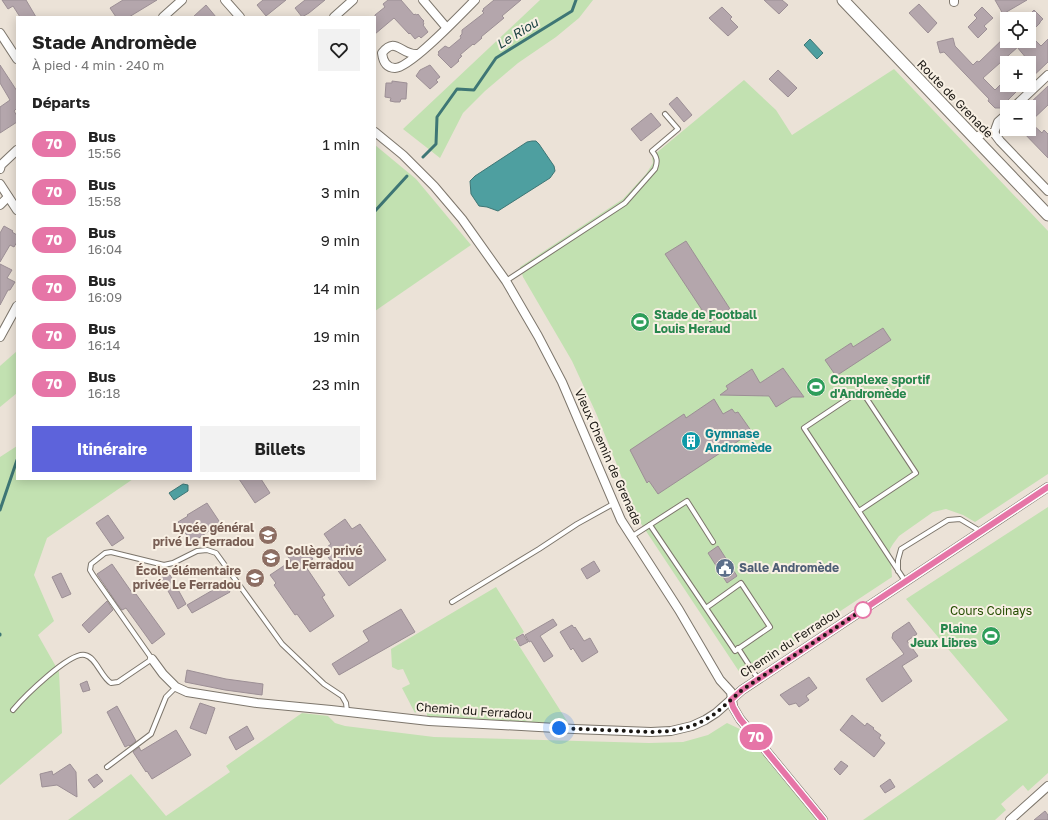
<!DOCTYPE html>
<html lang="fr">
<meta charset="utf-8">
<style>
:root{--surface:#fff;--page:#f2f2f2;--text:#222;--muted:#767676;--accent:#5d63db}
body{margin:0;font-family:"Golos Text",sans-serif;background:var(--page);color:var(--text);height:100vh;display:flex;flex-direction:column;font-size:15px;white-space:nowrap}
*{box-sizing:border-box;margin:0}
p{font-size:13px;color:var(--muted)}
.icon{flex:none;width:22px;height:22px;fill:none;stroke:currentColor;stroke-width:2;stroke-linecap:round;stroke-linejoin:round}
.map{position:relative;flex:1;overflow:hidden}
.panel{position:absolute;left:16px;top:16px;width:360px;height:464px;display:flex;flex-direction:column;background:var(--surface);border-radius:0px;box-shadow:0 2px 10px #0003}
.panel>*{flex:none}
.badge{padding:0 8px;border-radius:13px;font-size:14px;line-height:26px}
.buttons{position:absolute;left:1000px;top:12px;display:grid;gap:8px}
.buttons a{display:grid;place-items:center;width:36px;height:36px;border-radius:0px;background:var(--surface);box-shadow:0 2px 10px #0003;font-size:20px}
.you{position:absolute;width:20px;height:20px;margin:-10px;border:3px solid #fff;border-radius:50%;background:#1a73e8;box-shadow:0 0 0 6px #1a73e833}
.map>.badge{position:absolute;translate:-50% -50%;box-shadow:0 0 0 2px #fff}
h2{padding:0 16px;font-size:15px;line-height:36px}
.round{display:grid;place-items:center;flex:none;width:42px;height:42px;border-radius:0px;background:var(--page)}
.headline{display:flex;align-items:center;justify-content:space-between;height:68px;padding:0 16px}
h1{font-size:19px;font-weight:700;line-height:30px}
.action{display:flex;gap:8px;margin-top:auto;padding:8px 16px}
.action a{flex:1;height:46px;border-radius:0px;background:var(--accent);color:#fff;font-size:16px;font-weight:700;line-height:46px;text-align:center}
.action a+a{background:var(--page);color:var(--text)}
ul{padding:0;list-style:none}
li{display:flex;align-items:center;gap:12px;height:48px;padding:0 16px}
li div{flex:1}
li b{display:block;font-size:15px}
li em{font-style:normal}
li .badge{min-width:44px;font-weight:700;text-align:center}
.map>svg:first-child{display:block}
</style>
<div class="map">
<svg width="1048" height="820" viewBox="0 0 1048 820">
<rect width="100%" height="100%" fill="#ebe2d7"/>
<g fill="#c2e1b1">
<path d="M540 0H593L579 18 556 37 518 63 485 91 463 113 440 158 403 129Z"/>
<path d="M894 69 1048 231V474L975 522 963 515 946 509 933 512 899 536 893 544 890 549 892 577 742 676 636 516 617 465 596 413 572 361 523 277 520 267 623 199 646 174 653 163 652 157 655 154 744 80 776 110 792 135Z"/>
<path d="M375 145 416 179 471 245 375 311Z"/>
<path d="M17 351V393L0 407V366Z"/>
<path d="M17 446V479H133L47 538 34 575 54 621 38 635 59 672 62 733 0 785V457Z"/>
<path d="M1048 507V773L1028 791 1023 785 1001 804 1006 810 995 820H863L1008 720 906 599Z"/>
<path d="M496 587 524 632 513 640 516 641 567 721 565 723 557 724 427 717V714L419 709 415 713 402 688 410 684 403 669 398 670 392 667 391 649Z"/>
<path d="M302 713 328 716 335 723 345 726 434 737 649 743 683 742 708 735 727 723 742 730 817 820H68L131 774 166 816 230 772 226 766Z"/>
</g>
<g fill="#4e9fa0" stroke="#3e7675">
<path d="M810 39 823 53 817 59 804 45Z"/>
<path d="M532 141H536L539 144 554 166 555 171 550 178 498 211 487 207 479 206 471 194 470 181 475 176 527 142Z"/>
<path d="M183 484 188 485V491L174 500 169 493Z"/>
</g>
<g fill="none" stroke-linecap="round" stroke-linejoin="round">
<g stroke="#3e7675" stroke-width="3">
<path d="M423 157 436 144 437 117 457 89 474 90 496 58 572 11 576 0"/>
<path d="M375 211 407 176"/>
<path d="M0 510 17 460"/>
<path d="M0 634V635"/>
</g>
</g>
<g fill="#b4a6ac" stroke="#9c8f95">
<path d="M2 0H26L36 17H20L13 6 8 9Z"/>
<path d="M123 0H157L129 17H116L110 8Z"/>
<path d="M263 0H286L266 16 257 5Z"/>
<path d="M305 0H325L309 13 302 17 295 8Z"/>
<path d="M388 0H401L414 15 415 14 417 15 418 14 421 18 424 21 423 22 424 24 423 25 428 32 421 38 419 36 415 39 410 33 409 34 394 18 375 34V15L385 7 383 4Z"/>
<path d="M494 0H521L502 16 504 18 481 37 482 38 474 45 473 44 460 55 462 56 458 60 459 61 451 68 438 55 439 53 438 52 445 46 449 48 461 38 460 36 462 34V30L484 13 482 11 484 10 483 9Z"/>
<path d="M764 0H782L788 5 779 14Z"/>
<path d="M995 0H1027L1003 14Z"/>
<path d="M919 4 937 23 928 33 909 13Z"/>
<path d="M206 5 216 17H193Z"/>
<path d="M722 7 732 17 730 19 738 27 728 36 709 18Z"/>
<path d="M982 7 993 18 984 26 987 29 978 38 968 27 977 18 974 15Z"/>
<path d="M1034 10 1043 19 1040 22V23L1029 34 1041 46 1048 39V62L1029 80V63H1023L1027 59 1017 47 1021 44 1019 41H1029V15Z"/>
<path d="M1006 36 1007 41H1015L1019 46 983 78 995 90 1007 78V85H1023L1000 108H995L988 101 989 99 944 52 940 53 937 42 953 38 955 46 973 65 977 61 979 62Z"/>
<path d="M0 65 17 91V111L16 109 14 111 17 116V122L0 133V107L10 100 0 83Z"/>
<path d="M430 65 440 77 436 80 438 82 430 89 416 76 420 70Z"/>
<path d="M778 70 797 88 788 97 769 79Z"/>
<path d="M392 81 407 83 406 99H401L400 102H395L390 101 391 98 385 97 386 83H392Z"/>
<path d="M1048 86V105L1030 122 1042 133 1044 130 1048 134V158L1020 129H1029V104Z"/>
<path d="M677 97 692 115 684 122 669 104Z"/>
<path d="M651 113 661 125 641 141 631 129Z"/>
<path d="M4 226 13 231 12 232 17 235V242L14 247 10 245 0 262V233Z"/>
<path d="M686 241 730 309 710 322 665 254Z"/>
<path d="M0 264 12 270 7 278 15 282 10 290H8L0 305Z"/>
<path d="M883 328 891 340 836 376 825 360 851 343 853 347Z"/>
<path d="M783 368 804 397H792L776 407 769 396 720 395 728 389 726 386 752 369 760 383Z"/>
<path d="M714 399 723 414 732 409 735 413 738 412 752 432 658 494 649 481 647 483 630 450 684 414 686 418Z"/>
<path d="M239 479H261L270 493 255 503Z"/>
<path d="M207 503 221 524 213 529V528L192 543 178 522 188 516 187 515Z"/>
<path d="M108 515 124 538 112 546 96 523Z"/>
<path d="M345 519 352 529 360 524 386 560 349 586 323 550 331 544 324 534Z"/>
<path d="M718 546 737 576 727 583 708 553Z"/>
<path d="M305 548 313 559 304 564 325 595 322 597 334 616 310 632 297 614 295 615 274 585 276 583 270 575 291 561 287 555 297 549 300 552Z"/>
<path d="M594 561 600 571 587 579 581 569Z"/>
<path d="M112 564 133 594H136L165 634 152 644 126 608 122 610 118 605 97 574Z"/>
<path d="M157 571 170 575 186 604 178 609Z"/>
<path d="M61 573 71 594 62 598 52 577Z"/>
<path d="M225 583 230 592 192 613 187 605Z"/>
<path d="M107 601 113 610 89 633 82 625Z"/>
<path d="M401 609 415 632 339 675 332 664 369 641 363 631Z"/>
<path d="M553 619 557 625 540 636 553 656 544 662 531 641 529 642 525 635Z"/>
<path d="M909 622 917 634 907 641 918 656 902 666 912 681 882 702 866 679 904 654 892 638 893 633Z"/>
<path d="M572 625 574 628 575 627 584 641 590 638 598 652 582 662 573 648 571 650 560 632Z"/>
<path d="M523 634 528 642 520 646 516 638Z"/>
<path d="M187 670 226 679 263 684 262 695 225 690 185 682Z"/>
<path d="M809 677 817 688 806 696 809 700 799 707 796 703 789 705 780 695Z"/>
<path d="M87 681 90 690 83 692 80 684Z"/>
<path d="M200 703 215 708 206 734 190 728Z"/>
<path d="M117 706 136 741 130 746 129 745 125 747 107 712Z"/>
<path d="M852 715 865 726 867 723 874 728 873 729 881 735 879 738 885 743 874 757 840 730Z"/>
<path d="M247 726 254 739 236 750 229 737Z"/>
<path d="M176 730 191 755 152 779 147 771 146 772 133 752 139 747 141 751Z"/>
<path d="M841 761 848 766 840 775 834 769Z"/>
<path d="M70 764 76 772 77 797 57 785 42 787 40 774 52 771 53 775Z"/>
<path d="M97 774 103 781 94 788 88 780Z"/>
<path d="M890 779 895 787 885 793 880 786Z"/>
<path d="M1045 811 1048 815V820H1034Z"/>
</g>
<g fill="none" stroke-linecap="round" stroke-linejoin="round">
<defs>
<g id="service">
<path d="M506 281 625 203 655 169C658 161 657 157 652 151L678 129 665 114"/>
<path d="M859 511 916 473 861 390 804 428 905 581"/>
<path d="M650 525 735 651 770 627 741 583 706 608"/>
<path d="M631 537 687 501 713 542"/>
<path d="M898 571V560L901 549 948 520 960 519 980 531"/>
<path d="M452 602 539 549 577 524 613 504"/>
<path d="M738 648 758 679"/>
<path d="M13 710C23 698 70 651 85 655 96 657 101 677 111 683L118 682 152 659 93 575 90 570 91 564 105 553 111 552 164 565 173 563 197 551 207 550 216 553 282 644 324 684 342 696 346 703 347 711"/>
<path d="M107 767 151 734 166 697 176 687"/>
</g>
<g id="minor">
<path d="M225 0 240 17"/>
<path d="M423 0 446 27"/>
<path d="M954 2V0"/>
<path d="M163 17 182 0"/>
<path d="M334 17 353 0"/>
<path d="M0 33 17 59"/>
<path d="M418 54C401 56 396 35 382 53 383 61 386 68 395 68 410 68 462 13 475 0"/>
<path d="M1014 107 1048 75"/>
<path d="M375 132 403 155 434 186 462 219 506 281 538 336 562 382 621 520 679 610 720 680 731 692 733 707 740 719 823 820"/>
<path d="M994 133 998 122 1007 114"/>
<path d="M974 138 984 133H994L1000 141 1048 191"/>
<path d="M0 169 1 165 17 150"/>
<path d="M0 184 17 210"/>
<path d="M0 205 8 197"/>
<path d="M0 337 17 306"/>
<path d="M152 659 163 674 176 687 187 692 257 703 331 710 429 721 574 729 651 732 671 731 692 726 705 720 716 713 742 690 1048 487"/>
<path d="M1010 820 1048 786"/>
</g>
<path id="secondary" d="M843 0 1048 215"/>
</defs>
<use href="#service" stroke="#7d766c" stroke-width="6"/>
<use href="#minor" stroke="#7d766c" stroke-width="10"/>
<use href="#secondary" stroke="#7d766c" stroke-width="13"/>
<use href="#service" stroke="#fff" stroke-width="4"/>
<use href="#minor" stroke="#fff" stroke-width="8"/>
<use href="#secondary" stroke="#fff" stroke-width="11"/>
</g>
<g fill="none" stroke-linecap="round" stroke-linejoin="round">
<defs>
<path id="line" d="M823 820 740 719 733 707 731 700 742 690 1048 487"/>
</defs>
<use href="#line" stroke="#fff" stroke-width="9"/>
<use href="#line" stroke="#e675a7" stroke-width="6"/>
<path stroke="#191612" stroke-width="4" stroke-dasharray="0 7.2" d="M559 728 651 732 671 731 692 726 705 720 716 713 742 690 867 607 863 610"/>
</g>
<defs>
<symbol id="stadium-disc" viewBox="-11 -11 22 22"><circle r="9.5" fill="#2e9e5b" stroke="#f8f0e4"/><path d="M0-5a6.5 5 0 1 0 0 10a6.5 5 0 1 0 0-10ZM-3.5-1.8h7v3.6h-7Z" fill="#fff"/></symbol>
<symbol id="building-disc" viewBox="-11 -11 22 22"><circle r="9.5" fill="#0f9aa8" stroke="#f8f0e4"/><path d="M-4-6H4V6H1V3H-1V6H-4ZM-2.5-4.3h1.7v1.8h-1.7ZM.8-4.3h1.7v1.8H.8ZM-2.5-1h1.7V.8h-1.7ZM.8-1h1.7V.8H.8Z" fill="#fff"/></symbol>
<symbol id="school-disc" viewBox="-11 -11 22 22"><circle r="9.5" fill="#8d6e63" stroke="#f8f0e4"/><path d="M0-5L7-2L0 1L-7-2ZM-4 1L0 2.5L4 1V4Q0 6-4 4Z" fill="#fff"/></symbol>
<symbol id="civic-disc" viewBox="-11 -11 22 22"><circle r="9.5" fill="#5c6f8a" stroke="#f8f0e4"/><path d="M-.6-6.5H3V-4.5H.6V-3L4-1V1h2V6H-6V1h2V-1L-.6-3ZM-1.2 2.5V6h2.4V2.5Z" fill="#fff"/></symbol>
</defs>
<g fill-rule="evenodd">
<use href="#stadium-disc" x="629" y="311" width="22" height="22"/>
<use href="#stadium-disc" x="805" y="376" width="22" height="22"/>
<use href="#building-disc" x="680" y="430" width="22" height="22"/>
<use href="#school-disc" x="257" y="524" width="22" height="22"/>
<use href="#school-disc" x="260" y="547" width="22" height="22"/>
<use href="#civic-disc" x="714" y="557" width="22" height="22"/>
<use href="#school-disc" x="244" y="567" width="22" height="22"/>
<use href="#stadium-disc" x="980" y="625" width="22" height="22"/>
</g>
<circle fill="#fff" stroke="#e675a7" stroke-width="2" cx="863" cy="610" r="8"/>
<g text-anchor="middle" stroke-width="4" stroke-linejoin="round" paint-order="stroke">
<g font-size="12" fill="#191612" stroke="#f8f0e4">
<text transform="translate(955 99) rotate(46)" y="4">Route de Grenade</text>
<text transform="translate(608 457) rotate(66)" y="4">Vieux Chemin de Grenade</text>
<text transform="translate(790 643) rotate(-33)" y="4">Chemin du Ferradou</text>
<text transform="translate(474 711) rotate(4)" y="4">Chemin du Ferradou</text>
</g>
<g font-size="12" font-weight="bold" fill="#27864d" stroke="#f8f0e4" text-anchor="start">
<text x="654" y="319">Stade de Football<tspan x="654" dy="14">Louis Heraud</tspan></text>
<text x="830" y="384">Complexe sportif<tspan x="830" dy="14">d'Andromède</tspan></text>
<text x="977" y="633" text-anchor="end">Plaine<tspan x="977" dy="14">Jeux Libres</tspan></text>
</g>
<g font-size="12" font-weight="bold" fill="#0d838f" stroke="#f8f0e4" text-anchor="start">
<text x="705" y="438">Gymnase<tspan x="705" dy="14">Andromède</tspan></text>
</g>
<g font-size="12" font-weight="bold" fill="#785e54" stroke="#f8f0e4" text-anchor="end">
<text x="254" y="532">Lycée général<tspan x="254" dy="14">privé Le Ferradou</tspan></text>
<text x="285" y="555" text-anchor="start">Collège privé<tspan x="285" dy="14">Le Ferradou</tspan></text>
<text x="241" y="575">École élémentaire<tspan x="241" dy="14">privée Le Ferradou</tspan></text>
</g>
<g font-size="12" font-weight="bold" fill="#4e5e75" stroke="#f8f0e4" text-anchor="start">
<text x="739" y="572">Salle Andromède</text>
</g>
<g font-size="12" fill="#264e02" stroke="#f8f0e4">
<text x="991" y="615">Cours Coinays</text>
</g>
<g font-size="13" font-style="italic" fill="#1b4242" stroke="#f8f0e4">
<text transform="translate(517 33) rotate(-32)" y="5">Le Riou</text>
</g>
</g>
</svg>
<div class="buttons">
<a><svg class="icon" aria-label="locate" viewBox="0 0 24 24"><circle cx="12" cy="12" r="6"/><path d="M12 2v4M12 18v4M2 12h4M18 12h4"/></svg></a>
<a>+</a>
<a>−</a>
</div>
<div class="you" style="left:559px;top:728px"></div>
<b class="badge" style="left:756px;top:737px;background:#e675a7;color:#fff">70</b>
<section class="panel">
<div class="headline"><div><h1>Stade Andromède</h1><p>À pied · 4 min · 240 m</p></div><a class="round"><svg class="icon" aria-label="heart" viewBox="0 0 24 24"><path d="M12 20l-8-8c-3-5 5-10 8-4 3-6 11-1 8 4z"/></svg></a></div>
<h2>Départs</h2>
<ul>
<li><span class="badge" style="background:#e675a7;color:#fff">70</span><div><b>Bus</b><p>15:56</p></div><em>1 min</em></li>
<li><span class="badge" style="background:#e675a7;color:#fff">70</span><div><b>Bus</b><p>15:58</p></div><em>3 min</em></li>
<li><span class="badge" style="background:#e675a7;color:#fff">70</span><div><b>Bus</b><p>16:04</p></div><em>9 min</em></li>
<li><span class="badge" style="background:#e675a7;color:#fff">70</span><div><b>Bus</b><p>16:09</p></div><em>14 min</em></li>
<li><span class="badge" style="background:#e675a7;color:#fff">70</span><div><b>Bus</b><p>16:14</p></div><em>19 min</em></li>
<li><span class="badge" style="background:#e675a7;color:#fff">70</span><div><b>Bus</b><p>16:18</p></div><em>23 min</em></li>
</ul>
<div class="action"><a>Itinéraire</a><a>Billets</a></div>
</section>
</div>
